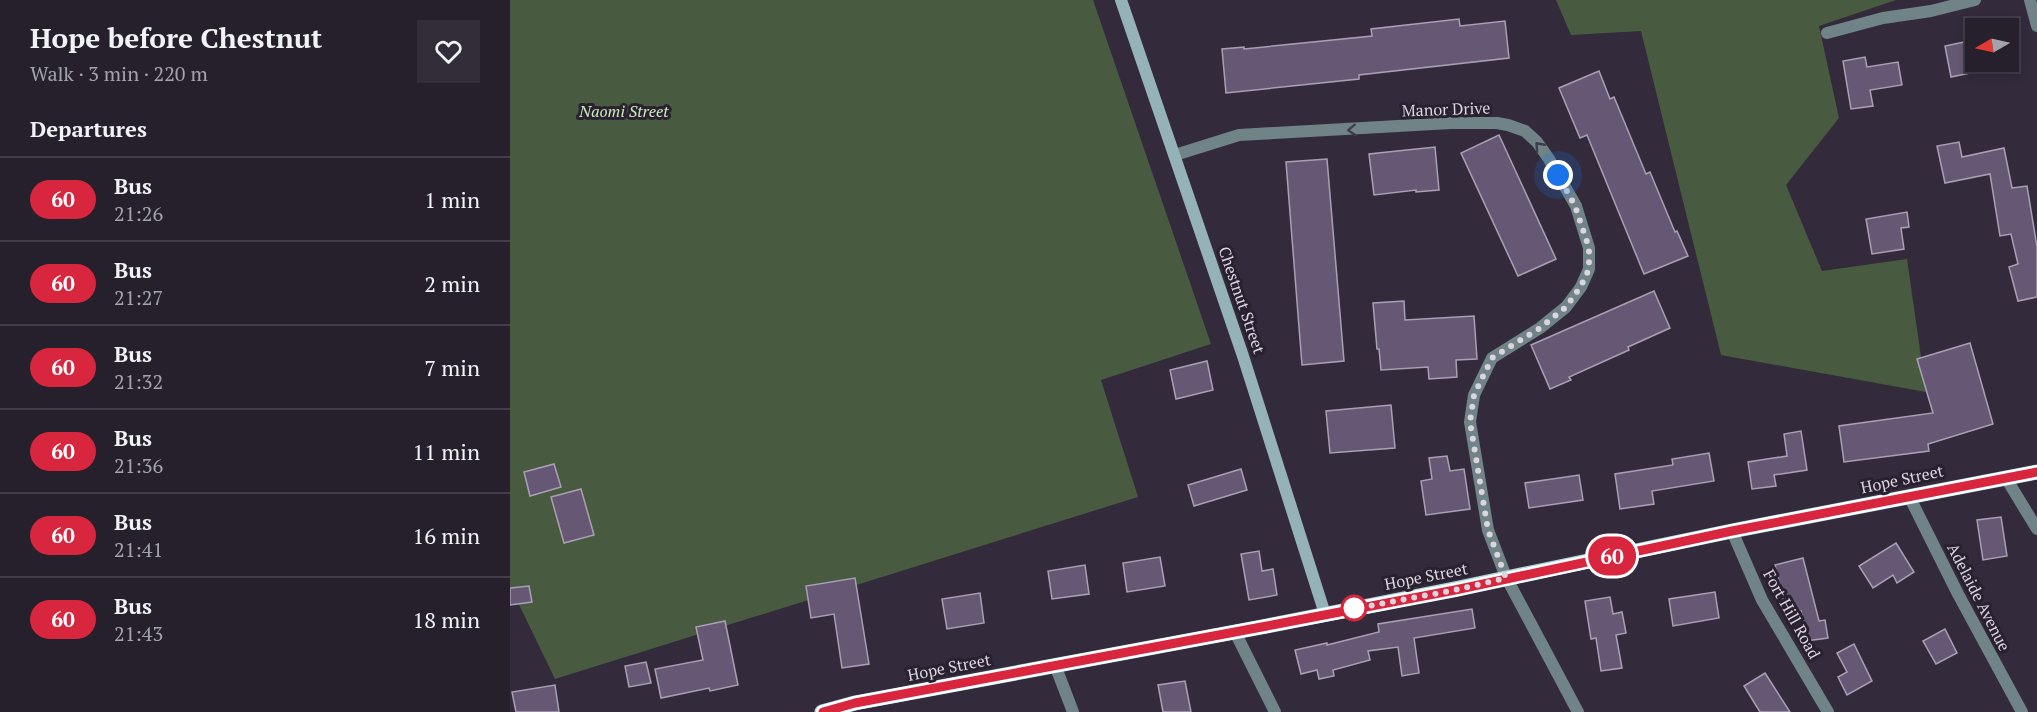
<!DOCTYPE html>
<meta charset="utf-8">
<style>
:root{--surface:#26202c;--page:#322d38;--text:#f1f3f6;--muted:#a4a3a9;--line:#423e48}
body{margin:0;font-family:"PT Serif",serif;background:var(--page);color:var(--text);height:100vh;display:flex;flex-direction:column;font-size:22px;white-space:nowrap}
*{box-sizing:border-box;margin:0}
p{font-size:20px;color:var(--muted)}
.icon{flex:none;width:33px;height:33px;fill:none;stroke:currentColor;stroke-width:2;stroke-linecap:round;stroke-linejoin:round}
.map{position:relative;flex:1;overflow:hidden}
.side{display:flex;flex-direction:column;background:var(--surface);width:510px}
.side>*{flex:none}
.badge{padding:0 12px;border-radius:20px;font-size:21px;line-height:39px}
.needle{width:39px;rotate:261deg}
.buttons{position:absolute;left:1455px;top:18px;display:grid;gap:12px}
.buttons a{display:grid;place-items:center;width:54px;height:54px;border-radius:0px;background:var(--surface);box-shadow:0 3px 9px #0003,0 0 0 2px var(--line);font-size:30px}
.you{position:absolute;width:30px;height:30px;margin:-15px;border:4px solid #fff;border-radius:50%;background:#1a73e8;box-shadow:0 0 0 9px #1a73e833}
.map>.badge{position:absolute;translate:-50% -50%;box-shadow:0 0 0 3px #fff}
h2{padding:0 30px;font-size:22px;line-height:54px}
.round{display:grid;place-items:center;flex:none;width:63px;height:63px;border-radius:0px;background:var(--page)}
.head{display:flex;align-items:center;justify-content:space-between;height:102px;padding:0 30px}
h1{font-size:28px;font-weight:700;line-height:45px}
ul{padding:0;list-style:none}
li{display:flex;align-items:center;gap:18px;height:84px;padding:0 30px;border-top:2px solid var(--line)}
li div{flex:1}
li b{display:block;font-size:22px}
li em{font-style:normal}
li .badge{min-width:66px;font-weight:700;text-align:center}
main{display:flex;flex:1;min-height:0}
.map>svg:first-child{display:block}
</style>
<main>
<section class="side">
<div class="head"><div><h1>Hope before Chestnut</h1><p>Walk · 3 min · 220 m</p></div><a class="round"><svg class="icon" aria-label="heart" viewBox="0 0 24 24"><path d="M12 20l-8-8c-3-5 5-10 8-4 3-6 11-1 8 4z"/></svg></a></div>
<h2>Departures</h2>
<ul>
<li><span class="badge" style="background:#d7263d;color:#fff">60</span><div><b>Bus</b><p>21:26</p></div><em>1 min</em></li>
<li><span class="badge" style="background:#d7263d;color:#fff">60</span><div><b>Bus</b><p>21:27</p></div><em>2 min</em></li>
<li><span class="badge" style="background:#d7263d;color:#fff">60</span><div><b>Bus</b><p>21:32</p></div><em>7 min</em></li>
<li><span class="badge" style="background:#d7263d;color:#fff">60</span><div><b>Bus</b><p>21:36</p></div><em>11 min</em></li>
<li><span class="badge" style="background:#d7263d;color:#fff">60</span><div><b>Bus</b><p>21:41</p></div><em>16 min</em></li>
<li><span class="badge" style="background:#d7263d;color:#fff">60</span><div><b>Bus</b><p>21:43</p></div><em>18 min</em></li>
</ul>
</section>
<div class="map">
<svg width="1527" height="712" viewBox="0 0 1527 712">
<rect width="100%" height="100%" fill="#332b3b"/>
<g fill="#485a40">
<path d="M0 0H583L701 344 591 380 628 497 45 679 0 586Z"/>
<path d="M1046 0H1386L1309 26 1329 118 1276 185 1312 271 1397 259 1416 392 1211 355 1131 31 1061 35Z"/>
</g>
<g fill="#665875" stroke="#a9a0b3" stroke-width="1.5">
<path d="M949 19 950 26 995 21 999 58 849 75V79L716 93 712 49 734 47V49L862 36 861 29Z"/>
<path d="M1459 41 1465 72 1441 77 1435 46Z"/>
<path d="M1355 57 1357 67 1388 62 1392 85 1360 90 1363 106 1341 109 1333 61Z"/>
<path d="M1089 71 1100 99 1104 97 1136 174 1140 172 1165 232 1167 231 1178 256 1134 274 1077 135 1070 138 1049 88Z"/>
<path d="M989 135 1046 259 1008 276 951 153Z"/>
<path d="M1449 142 1452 157 1494 148 1502 188 1517 186 1527 247V297L1508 301 1499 267 1508 264 1501 234 1490 236 1480 174 1435 183 1427 146Z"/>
<path d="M925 147 929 190 906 192V190L864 195 859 154Z"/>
<path d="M817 159 834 361 792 365 776 162Z"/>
<path d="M1397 212 1399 227 1391 228 1394 249 1362 254 1356 219Z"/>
<path d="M1144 291 1160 328 1118 347 1119 350 1059 377 1061 380 1040 389 1021 345Z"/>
<path d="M894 301 895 320 964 316 967 359 946 360 947 377 919 379 918 367 871 370 869 349H867L863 303Z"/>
<path d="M1460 343 1483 424 1418 444 1419 451 1334 462 1329 426 1423 413 1407 359Z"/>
<path d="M697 361 703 390 666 399 660 370Z"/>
<path d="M881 405 885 448 820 453 816 411Z"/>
<path d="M1291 431 1297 470 1264 475 1266 486 1242 489 1238 462 1277 456 1274 434Z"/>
<path d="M1199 453 1204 481 1142 491 1144 504 1110 509 1105 474 1163 465 1162 459Z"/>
<path d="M937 456 940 471 954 469 960 509 916 515 911 481 922 479 919 458Z"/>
<path d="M44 464 51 487 20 496 14 472Z"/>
<path d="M731 469 737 490 684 506 678 485Z"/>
<path d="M1069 475 1073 500 1019 508 1015 483Z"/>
<path d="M71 489 84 535 54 543 41 497Z"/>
<path d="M1491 517 1497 556 1473 560 1467 520Z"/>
<path d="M1386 543 1404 572 1387 583 1383 575 1363 588 1349 566Z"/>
<path d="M749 551 752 571 763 569 767 595 739 600 731 554Z"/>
<path d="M650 557 655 586 617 592 613 563Z"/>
<path d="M1293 558 1309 621 1315 620 1318 638 1296 641 1291 611 1277 615 1265 565Z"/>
<path d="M575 565 579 594 542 599 538 571Z"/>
<path d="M345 578 359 664 332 668 324 614 301 618 296 586Z"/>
<path d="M19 586 22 602 0 605V588Z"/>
<path d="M1205 592 1209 618 1163 626 1159 599Z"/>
<path d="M470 593 474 623 437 629 432 599Z"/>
<path d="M1100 597 1103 614 1112 612 1116 633 1106 635 1112 668 1091 671 1086 638 1081 639 1075 601Z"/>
<path d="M962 609 965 628 904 638 909 673 892 676 888 647 858 651 860 660 823 670 824 676 809 679 807 670 791 674 785 650 817 643V645L869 632 868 624Z"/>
<path d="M215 621 228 685 200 691 199 688 151 698 145 669 193 660 186 627Z"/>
<path d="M1435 629 1447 653 1426 664 1413 641Z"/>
<path d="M1344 644 1362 681 1337 695 1328 677 1337 672 1327 653Z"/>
<path d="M136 662 141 683 119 687 115 666Z"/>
<path d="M1255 673 1280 712H1250L1234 686Z"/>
<path d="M675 681 681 712H653L648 685Z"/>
<path d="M45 685 49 712H6L2 692Z"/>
</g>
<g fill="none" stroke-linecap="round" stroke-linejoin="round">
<g stroke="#708386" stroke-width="12">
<path d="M1520 0 1527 26"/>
<path d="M1317 33 1373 18 1421 11 1465 0"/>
<path d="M665 155 729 135 941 123H987L998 125 1015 131 1027 142 1039 159 1066 206 1079 248V269L1071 287 1056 307 1030 328 982 358 964 395 960 422 978 530 996 577 1068 712"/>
<path d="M1496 478 1527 529"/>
<path d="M1399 496 1448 594 1512 712"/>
<path d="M1222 531 1252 600 1318 712"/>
<path d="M725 632 765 712"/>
<path d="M545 665 563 712"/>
</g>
<path stroke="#95b2b8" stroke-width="12" d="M611 0 733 356 815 614"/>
<path stroke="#b1d7de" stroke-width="15" d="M312 712 345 703 757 626 944 589 1222 531 1527 472"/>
</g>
<defs><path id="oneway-chevron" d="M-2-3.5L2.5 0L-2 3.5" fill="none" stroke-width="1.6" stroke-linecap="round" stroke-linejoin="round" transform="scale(1.5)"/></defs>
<g stroke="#3e3e4a">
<use href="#oneway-chevron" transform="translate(842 130) rotate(177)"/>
<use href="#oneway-chevron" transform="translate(1029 146) rotate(-132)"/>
</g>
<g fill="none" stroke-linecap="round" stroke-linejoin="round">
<defs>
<path id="line" d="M313 712 345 703 757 626 945 590 1222 531 1527 472"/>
</defs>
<use href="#line" stroke="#fff" stroke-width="14"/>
<use href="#line" stroke="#d7263d" stroke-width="9"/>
<path stroke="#dad5df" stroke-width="6" stroke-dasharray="0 10.8" d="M844 608 837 610 945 590 996 578 978 530 960 422 964 395 982 358 1030 328 1056 307 1071 286 1079 269V248L1065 206 1048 175"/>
</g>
<circle fill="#fff" stroke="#d7263d" stroke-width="3" cx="844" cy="608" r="12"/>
<g text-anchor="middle" stroke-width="6" stroke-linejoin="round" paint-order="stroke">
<g font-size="16" fill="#dad5df" stroke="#292130">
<text transform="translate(936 109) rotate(-2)" y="6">Manor Drive</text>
<text transform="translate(732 300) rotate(71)" y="6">Chestnut Street</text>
<text transform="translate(1392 479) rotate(-12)" y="6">Hope Street</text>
<text transform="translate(916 576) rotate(-11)" y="6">Hope Street</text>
<text transform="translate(1469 597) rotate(63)" y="6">Adelaide Avenue</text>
<text transform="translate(1282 614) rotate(61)" y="6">Fort Hill Road</text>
<text transform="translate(439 667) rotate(-11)" y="6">Hope Street</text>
</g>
<g font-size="16" font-style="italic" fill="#caedb9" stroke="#292130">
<text x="114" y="117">Naomi Street</text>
</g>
</g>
</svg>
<div class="buttons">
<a><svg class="needle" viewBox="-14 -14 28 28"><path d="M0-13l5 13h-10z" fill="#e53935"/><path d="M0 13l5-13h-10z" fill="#a4a3a9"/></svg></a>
</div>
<div class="you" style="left:1048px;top:175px"></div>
<b class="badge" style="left:1102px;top:556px;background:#d7263d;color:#fff">60</b>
</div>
</main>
